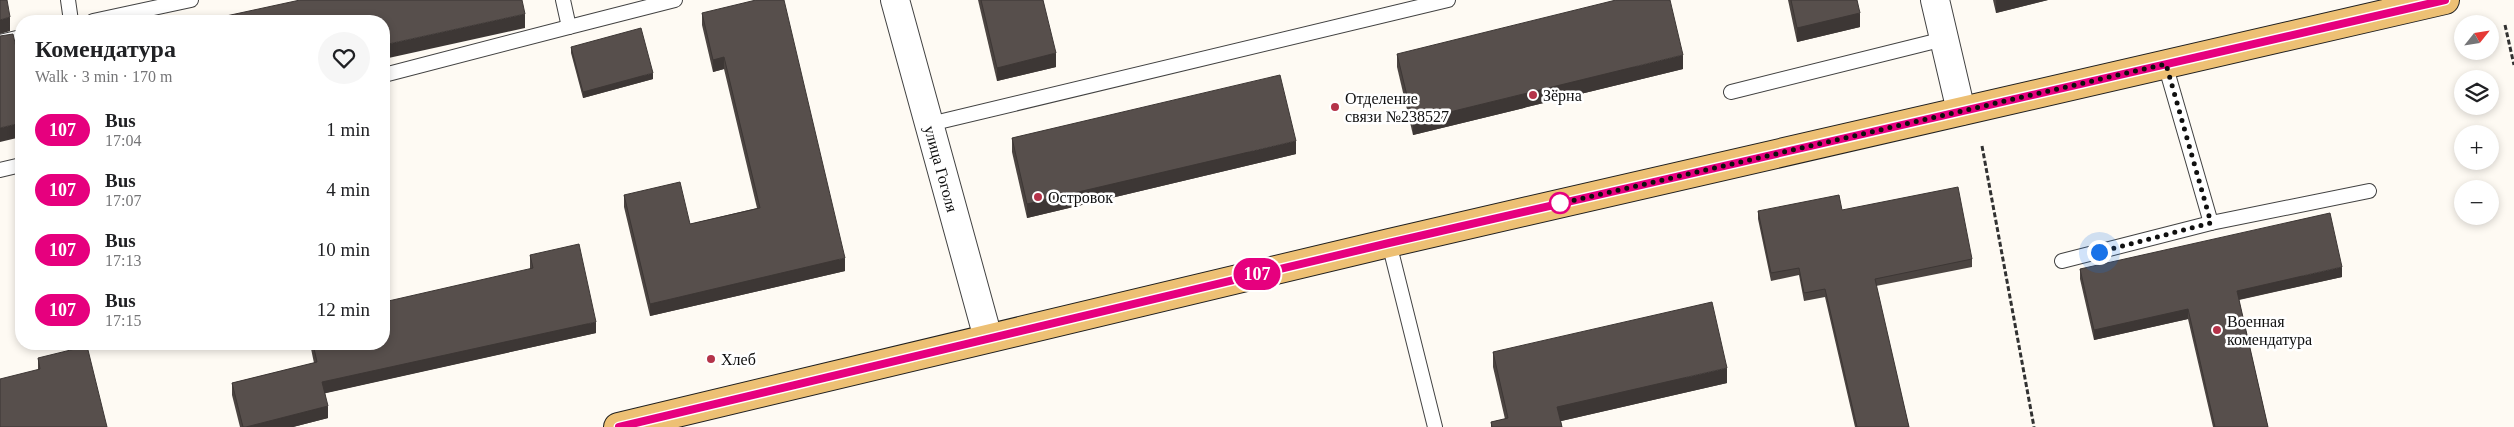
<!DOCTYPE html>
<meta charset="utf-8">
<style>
:root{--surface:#fff;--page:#f6f6f6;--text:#202124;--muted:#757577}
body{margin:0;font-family:Georgia,serif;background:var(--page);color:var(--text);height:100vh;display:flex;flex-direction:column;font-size:19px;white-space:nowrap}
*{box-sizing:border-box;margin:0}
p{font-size:16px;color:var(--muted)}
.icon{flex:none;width:28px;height:28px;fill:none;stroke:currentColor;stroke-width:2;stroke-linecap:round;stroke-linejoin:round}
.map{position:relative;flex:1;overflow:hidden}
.side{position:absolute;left:15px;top:15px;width:375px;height:335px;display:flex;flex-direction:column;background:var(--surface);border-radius:20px;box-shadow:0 2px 8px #0003}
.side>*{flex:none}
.badge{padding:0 10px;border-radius:16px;font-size:18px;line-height:32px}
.needle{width:32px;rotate:60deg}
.controls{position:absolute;left:2454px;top:15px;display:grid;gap:10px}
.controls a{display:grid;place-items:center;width:45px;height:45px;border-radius:50%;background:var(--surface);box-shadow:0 2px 8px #0003;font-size:25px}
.you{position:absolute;width:25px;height:25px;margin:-12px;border:4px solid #fff;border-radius:50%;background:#1a73e8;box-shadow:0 0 0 8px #1a73e833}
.map>.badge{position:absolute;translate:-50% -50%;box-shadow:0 0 0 2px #fff}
.round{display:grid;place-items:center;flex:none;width:52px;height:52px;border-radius:26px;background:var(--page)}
.summary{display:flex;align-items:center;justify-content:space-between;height:85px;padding:0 20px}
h1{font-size:24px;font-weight:800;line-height:38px}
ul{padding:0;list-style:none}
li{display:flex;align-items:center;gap:15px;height:60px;padding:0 20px}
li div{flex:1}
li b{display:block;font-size:19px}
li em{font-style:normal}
li .badge{min-width:55px;font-weight:700;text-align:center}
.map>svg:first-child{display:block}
</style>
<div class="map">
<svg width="2514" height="427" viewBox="0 0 2514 427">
<rect width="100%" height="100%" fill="#fefaf3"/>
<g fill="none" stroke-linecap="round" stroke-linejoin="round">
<defs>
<g id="lane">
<path d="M68 0 71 21"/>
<path d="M563 0 569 27 675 0"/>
<path d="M93 21 191 0"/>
<path d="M0 42 21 37"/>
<path d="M2165 64 2211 223"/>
<path d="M384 75 569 27"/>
<path d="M1731 92 1944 39"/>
<path d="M930 124 1448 0"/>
<path d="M0 170 21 165"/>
<path d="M1389 243 1435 427"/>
<path d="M2062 261 2211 223 2369 191"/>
</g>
<g id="street">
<path id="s1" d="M895 0 988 338"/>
<path d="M1935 0 1961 111"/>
</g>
<path id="primary" d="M618 427 1389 243 2445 0"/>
</defs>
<use href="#lane" stroke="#424242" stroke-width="16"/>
<use href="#street" stroke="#424242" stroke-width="30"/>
<use href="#primary" stroke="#202020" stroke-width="30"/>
<g stroke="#313131" stroke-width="3" stroke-dasharray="5 2.5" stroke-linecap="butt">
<path d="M2505 25 2514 65"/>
<path d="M1982 146 2034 427"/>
</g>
<use href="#lane" stroke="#fff" stroke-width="14"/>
<use href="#street" stroke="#fff" stroke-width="28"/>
<use href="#primary" stroke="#edc074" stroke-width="28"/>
</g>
<g fill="#4b4441">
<path d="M978 0H1043L1056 67 997 81Z"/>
<path d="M1788 0H1857L1860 27 1797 42Z"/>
<path d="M1993 0H2048L1996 13Z"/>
<path d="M702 13 845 271 650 316 624 207V195L690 224 757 208 724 69 713 72 702 25Z"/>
<path d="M571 47 653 79 583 98 571 53Z"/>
<path d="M1397 54 1683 69 1413 135 1397 67Z"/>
<path d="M1012 138 1296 154 1027 218 1012 152Z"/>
<path d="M1842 210 1972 259V267L1876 286 1909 427H1855L1825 297 1804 301 1799 275 1771 281 1758 219V211Z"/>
<path d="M530 255 596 333 325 393 328 418 293 427H240L232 395V383L314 363 310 344H384L530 269Z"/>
<path d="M2080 269 2342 277 2239 300 2268 427H2213L2188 319 2094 340 2080 279Z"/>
<path d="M1493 352 1727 383 1561 421 1562 427H1491V422L1505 419 1493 367Z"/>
<path d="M38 358 107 427 38 370Z"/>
</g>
<g fill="#3d3735">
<path d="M1996 0H2048L1996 13Z"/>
<path d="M1860 13V27L1797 42V28Z"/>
<path d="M525 14V28L384 59V45Z"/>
<path d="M10 17V31L0 34V20Z"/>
<path d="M1056 53V67L997 81V68Z"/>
<path d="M1683 55V69L1413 135V121Z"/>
<path d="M724 57V69L713 72V60Z"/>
<path d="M653 73V79L583 98V92Z"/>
<path d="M21 123V137L0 142V128Z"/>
<path d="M1296 141V154L1027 218V204Z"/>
<path d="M845 258V271L650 316V304Z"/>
<path d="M2342 267V277L2237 300V291Z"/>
<path d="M2188 309V319L2094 340V330Z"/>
<path d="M596 322V333L322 394V382Z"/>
<path d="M1727 368V383L1557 422V407Z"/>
<path d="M328 406V418L293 427H246Z"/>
</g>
<g fill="#574f4c" stroke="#3d3735">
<path d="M0 0H7L10 17 0 20Z"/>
<path d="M300 0H522L525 14 384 45V21H203Z"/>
<path d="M756 0H784L845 258 650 304 624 195 680 182 690 224 760 208 724 57 713 60 702 13Z"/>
<path d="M981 0H1043L1056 53 997 68Z"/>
<path d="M1616 0H1670L1683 55 1413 121 1397 54Z"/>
<path d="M1791 0H1857L1860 13 1797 28Z"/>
<path d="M641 28 653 73 583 92 571 47Z"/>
<path d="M13 34 19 61H21V123L0 128V36Z"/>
<path d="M1280 75 1296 141 1027 204 1012 138Z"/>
<path d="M1958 187 1972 259 1875 279 1909 427H1857L1825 289 1804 293 1799 268 1771 273 1758 211 1839 195 1842 210Z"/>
<path d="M2330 213 2342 267 2237 291 2268 427H2215L2188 309 2094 330 2080 269Z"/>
<path d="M579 244 596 322 322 382 328 406 246 427H243L232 383 317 362 313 344H384V302L533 268 530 255Z"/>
<path d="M1712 302 1727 368 1557 407 1562 427H1492L1491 422 1508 418 1493 352Z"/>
<path d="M87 346 107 427H0V379L40 369 38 358Z"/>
</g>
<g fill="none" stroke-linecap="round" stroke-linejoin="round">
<defs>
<path id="line" d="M619 427 1389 243 2445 0"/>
</defs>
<use href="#line" stroke="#fff" stroke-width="11"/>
<use href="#line" stroke="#e6007e" stroke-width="8"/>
<path stroke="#0f0f0f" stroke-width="5" stroke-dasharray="0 9" d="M1560 203 1554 205 2166 64 2211 223 2099 252"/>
</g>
<g fill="#b43349" stroke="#fff" stroke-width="2">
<circle cx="1533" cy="95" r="5"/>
<circle cx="1335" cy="107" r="5"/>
<circle cx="1038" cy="197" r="5"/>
<circle cx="2217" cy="330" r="5"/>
<circle cx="711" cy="359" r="5"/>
</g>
<circle fill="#fff" stroke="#e6007e" stroke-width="2.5" cx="1560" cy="203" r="10"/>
<g text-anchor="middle" stroke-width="5" stroke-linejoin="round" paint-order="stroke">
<g font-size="16" fill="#0f0f0f" stroke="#fff" text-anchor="start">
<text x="1543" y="101">Зёрна</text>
<text x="1345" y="104">Отделение<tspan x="1345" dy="18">связи №238527</tspan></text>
<text x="1048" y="203">Островок</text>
<text x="2227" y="327">Военная<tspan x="2227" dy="18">комендатура</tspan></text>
<text x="721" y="365">Хлеб</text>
</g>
<g font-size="16" fill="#0f0f0f" stroke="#fff">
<text dy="6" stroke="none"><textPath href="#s1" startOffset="175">улица Гоголя</textPath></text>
</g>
</g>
</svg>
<div class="controls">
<a><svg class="needle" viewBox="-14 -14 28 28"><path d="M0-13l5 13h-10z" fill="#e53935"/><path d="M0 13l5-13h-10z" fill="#757577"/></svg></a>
<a><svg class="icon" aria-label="layers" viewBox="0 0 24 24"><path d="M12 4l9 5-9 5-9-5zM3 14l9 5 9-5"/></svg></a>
<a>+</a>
<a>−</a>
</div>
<div class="you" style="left:2099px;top:252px"></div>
<b class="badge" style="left:1257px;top:274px;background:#e6007e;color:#fff">107</b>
<section class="side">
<div class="summary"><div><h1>Комендатура</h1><p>Walk · 3 min · 170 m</p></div><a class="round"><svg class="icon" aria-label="heart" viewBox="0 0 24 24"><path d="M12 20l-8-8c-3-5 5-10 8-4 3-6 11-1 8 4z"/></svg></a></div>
<ul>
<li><span class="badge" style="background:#e6007e;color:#fff">107</span><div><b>Bus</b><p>17:04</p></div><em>1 min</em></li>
<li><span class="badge" style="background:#e6007e;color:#fff">107</span><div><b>Bus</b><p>17:07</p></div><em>4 min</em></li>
<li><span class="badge" style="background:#e6007e;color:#fff">107</span><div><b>Bus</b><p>17:13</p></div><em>10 min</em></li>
<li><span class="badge" style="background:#e6007e;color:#fff">107</span><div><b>Bus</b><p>17:15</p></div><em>12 min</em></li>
</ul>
</section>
</div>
